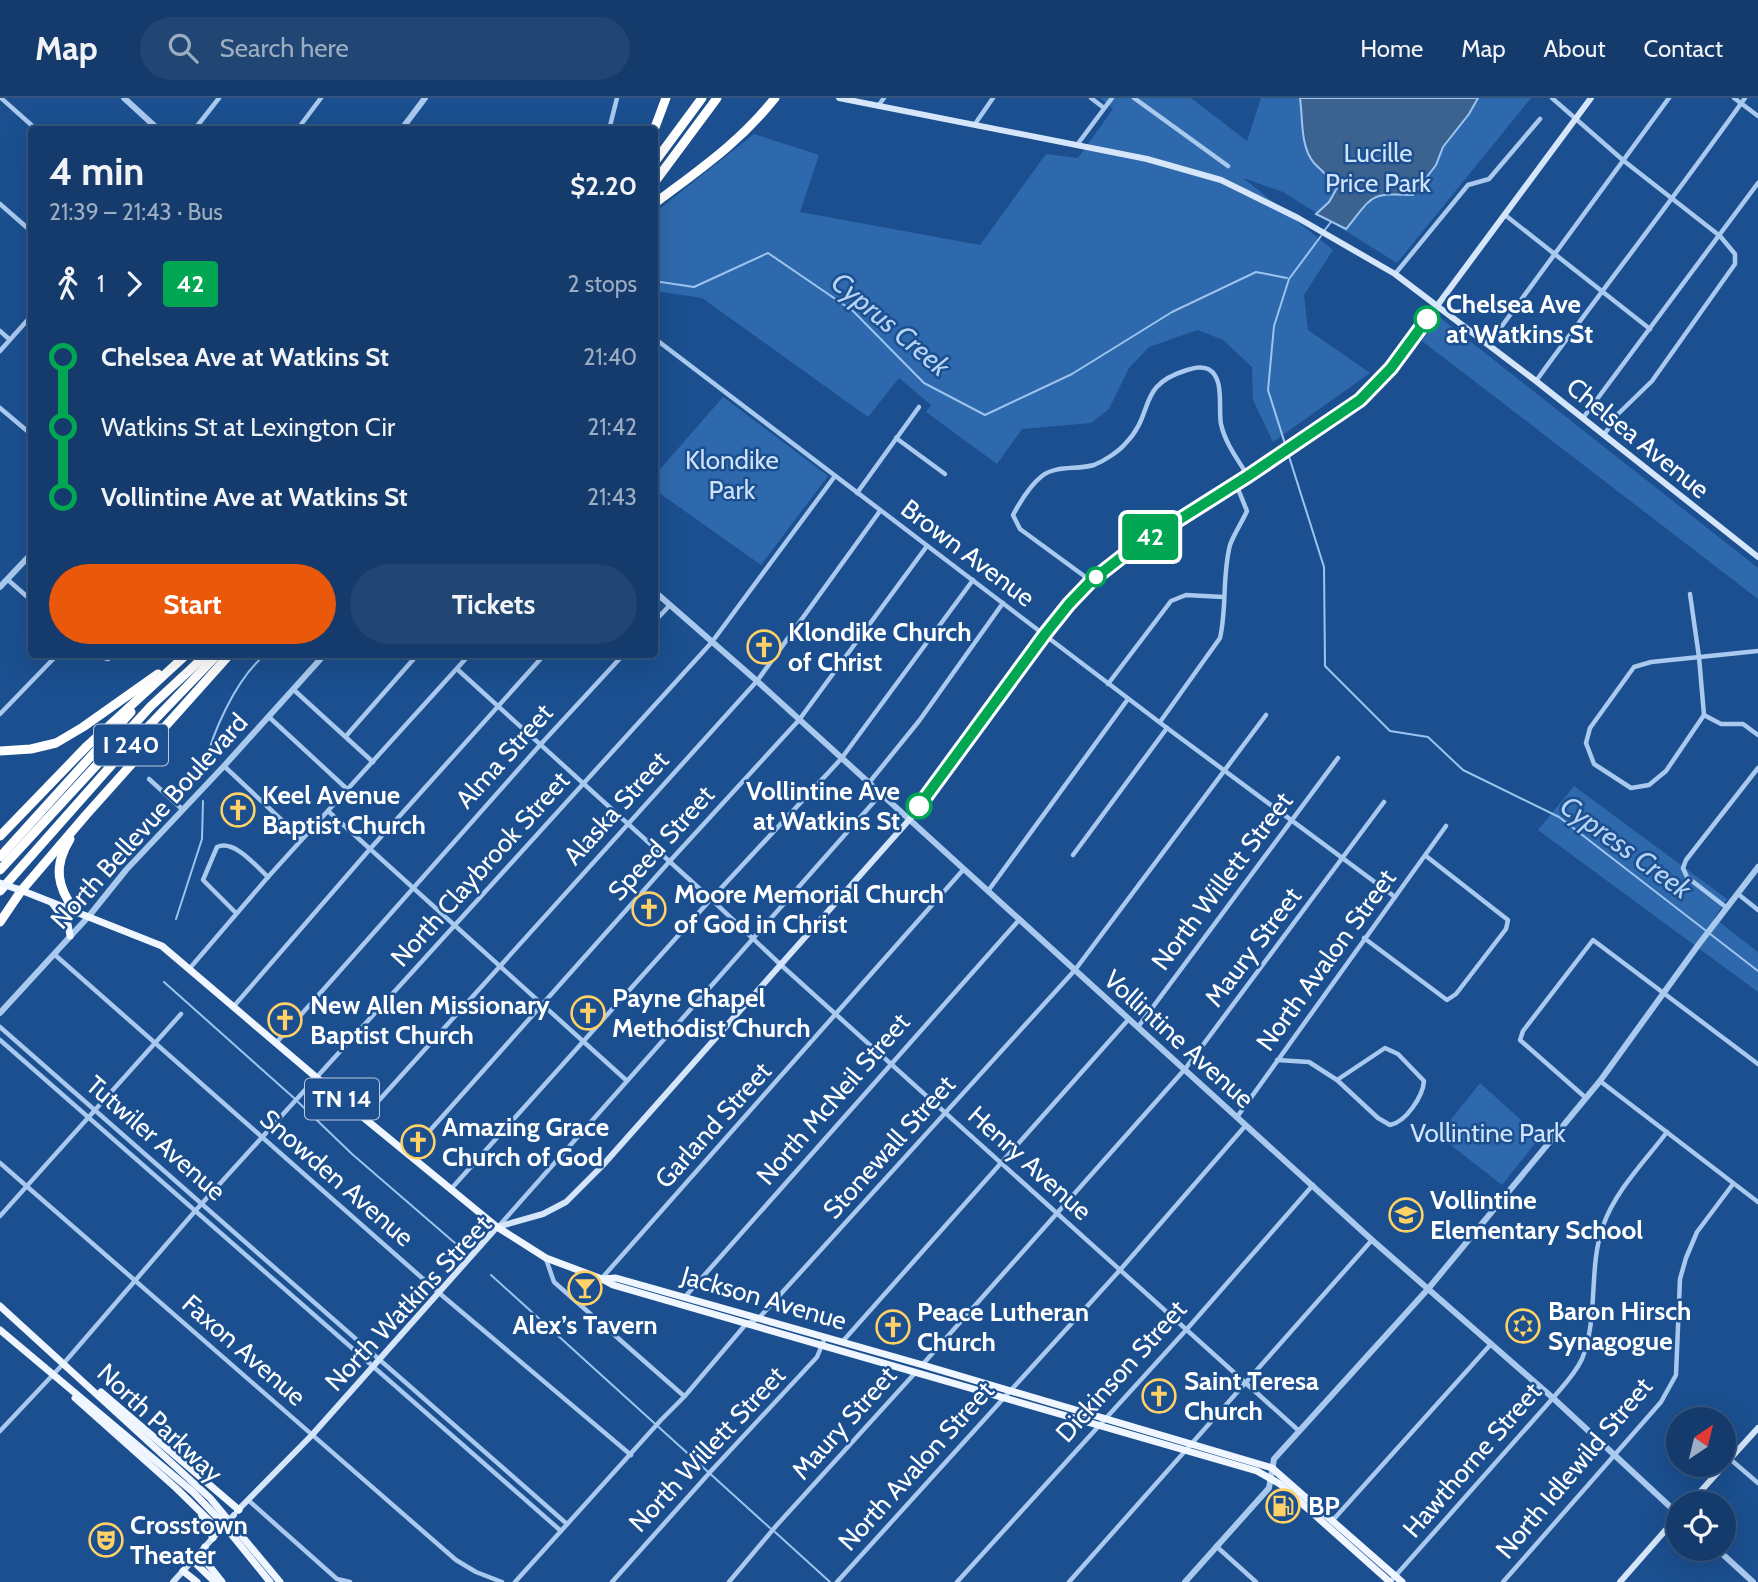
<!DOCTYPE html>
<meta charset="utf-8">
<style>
:root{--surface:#143b6b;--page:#214673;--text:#f1f3f6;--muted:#9dadc1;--line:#33557e;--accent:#ea580c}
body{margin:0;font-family:Cabin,sans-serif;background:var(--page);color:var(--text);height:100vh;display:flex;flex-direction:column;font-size:26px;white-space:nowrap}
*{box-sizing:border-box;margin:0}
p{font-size:23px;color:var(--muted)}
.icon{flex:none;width:38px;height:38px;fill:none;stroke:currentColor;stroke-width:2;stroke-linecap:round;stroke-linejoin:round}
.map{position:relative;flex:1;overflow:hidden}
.details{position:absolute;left:28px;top:28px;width:630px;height:532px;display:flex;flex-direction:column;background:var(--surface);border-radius:7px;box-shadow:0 7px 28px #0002,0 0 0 2px var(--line)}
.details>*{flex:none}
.badge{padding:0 14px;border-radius:5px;font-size:24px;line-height:46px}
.needle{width:46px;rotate:35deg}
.buttons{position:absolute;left:1666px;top:1309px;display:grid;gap:14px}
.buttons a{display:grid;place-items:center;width:70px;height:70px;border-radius:50%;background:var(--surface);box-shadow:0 7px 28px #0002,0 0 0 2px var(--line);font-size:35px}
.map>.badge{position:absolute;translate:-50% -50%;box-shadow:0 0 0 4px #fff}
.legs{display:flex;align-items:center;gap:10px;height:77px;padding:0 21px;font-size:23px}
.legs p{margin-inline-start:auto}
.overview{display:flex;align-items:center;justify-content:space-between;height:119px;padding:0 21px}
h1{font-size:38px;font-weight:700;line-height:52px}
.primary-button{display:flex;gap:14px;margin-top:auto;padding:14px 21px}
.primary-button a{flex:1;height:80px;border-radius:42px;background:var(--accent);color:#fff;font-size:28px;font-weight:700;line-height:80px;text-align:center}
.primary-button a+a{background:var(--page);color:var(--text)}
ul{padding:0 21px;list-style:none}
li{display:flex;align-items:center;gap:24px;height:70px;font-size:26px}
li i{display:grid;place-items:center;width:10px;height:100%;margin:0 9px;background:currentColor}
li i::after{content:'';width:18px;height:18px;margin:-9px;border:5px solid;border-radius:50%;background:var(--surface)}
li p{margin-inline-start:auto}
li:first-child i{background:linear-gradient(#0000 50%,currentColor 0)}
li:last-child i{background:linear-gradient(currentColor 50%,#0000 0)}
header{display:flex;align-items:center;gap:42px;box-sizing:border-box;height:98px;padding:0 35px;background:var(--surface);border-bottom:2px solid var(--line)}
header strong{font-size:33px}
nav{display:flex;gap:38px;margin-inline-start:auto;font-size:24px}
.search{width:490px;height:63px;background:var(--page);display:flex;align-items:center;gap:18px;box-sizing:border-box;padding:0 24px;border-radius:38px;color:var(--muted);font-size:26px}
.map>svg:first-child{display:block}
</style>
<header>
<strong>Map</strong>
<div class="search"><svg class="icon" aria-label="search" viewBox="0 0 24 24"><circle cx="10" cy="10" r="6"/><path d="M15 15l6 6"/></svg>Search here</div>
<nav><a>Home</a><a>Map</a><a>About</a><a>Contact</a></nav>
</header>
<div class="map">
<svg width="1758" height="1484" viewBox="0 0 1758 1484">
<rect width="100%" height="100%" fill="#1b4f8f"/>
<g fill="#2e69ad">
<path d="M1100 0H1191L1247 43 1261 0H1531L1397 165 1283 94 1243 80 1333 152 1304 197 1308 232 1370 275 1273 344 1253 302 1252 269 1223 242 1198 232 1149 249 1129 270 1109 311 1091 325 1022 331 997 366 926 314 931 307 899 280 868 319 702 200 655 193 654 115 754 36 819 57 800 114 980 147 1046 56 1078 60 1113 11Z"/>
<path d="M1438 218 1758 470V501L1422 243Z"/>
<path d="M723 299 828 378 761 467 655 392V377Z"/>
<path d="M1574 688 1727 801 1714 820 1758 854V894L1538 732Z"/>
<path d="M1480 985 1540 1039 1502 1087 1448 1045 1454 1037 1445 1029Z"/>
</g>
<path fill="#3c6290" stroke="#9cc4f0" stroke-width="2" d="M1300 0H1478L1469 16 1443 49 1436 67 1413 97C1368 95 1374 97 1346 131L1316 116 1329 104 1337 90C1330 79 1323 74 1314 65 1300 49 1303 20 1300 0Z"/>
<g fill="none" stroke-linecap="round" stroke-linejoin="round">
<g stroke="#9cc4f0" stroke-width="2">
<path d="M1324 133 1331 124"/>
<path d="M1321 138 1289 181 1274 228 1268 292 1324 469 1325 568 1390 633 1428 639 1463 672 1559 719 1758 873"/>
<path d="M654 183 694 189 768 155 853 213 924 285 985 317 1072 276 1172 214 1256 174 1287 180"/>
<path d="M203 676C210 638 236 580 266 556"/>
<path d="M176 821 202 741 203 703"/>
<path d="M164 884 294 1000"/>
<path d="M298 1004 352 1056 463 1152"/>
<path d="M491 1177 770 1430"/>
<path d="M775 1434 830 1484"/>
</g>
<g stroke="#a9c9ee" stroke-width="4.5">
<path d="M1 0 37 32"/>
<path d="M1091 0 1104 10"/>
<path d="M1134 0 1228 68"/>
<path d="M1552 0 1624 63 1720 138 1735 156V166L1652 283 1617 317 1604 337"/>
<path d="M1734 0 1758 18"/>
<path d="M878 8 884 0"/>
<path d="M975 26 993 0"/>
<path d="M194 32 219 0"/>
<path d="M297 32 321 0"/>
<path d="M609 32 617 0"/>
<path d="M1077 47 1112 0"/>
<path d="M0 106 32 134"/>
<path d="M1505 117 1650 231"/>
<path d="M1395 176 1468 87 1489 81 1540 21"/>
<path d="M0 233 9 241"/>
<path d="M654 240 1167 630 1395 799"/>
<path d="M1488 247 1669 0"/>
<path d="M0 253 32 217"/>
<path d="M1536 283C1605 188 1677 96 1745 0"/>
<path d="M0 310 32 337"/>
<path d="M1583 320 1758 85"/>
<path d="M896 340 945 376"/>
<path d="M857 395 919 309"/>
<path d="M7 481 32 503"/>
<path d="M1091 483 1020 431 1013 417C1020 404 1029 388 1042 378 1056 367 1077 372 1094 367 1104 363 1118 354 1125 346 1156 315 1135 288 1187 272 1194 270 1201 268 1208 271 1225 279 1218 310 1221 326 1225 345 1238 362 1248 378"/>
<path d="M1690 496 1699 559 1704 617 1721 626H1743L1758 637"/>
<path d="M654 524 670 507"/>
<path d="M92 556 108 561"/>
<path d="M457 571 711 801 781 867 1298 1332"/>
<path d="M1108 586 1171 503 1186 497 1223 499"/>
<path d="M294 592 373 664"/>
<path d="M0 616 58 556"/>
<path d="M1704 617 1666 673 1649 687 1631 690 1594 666 1586 645 1590 630 1634 569 1651 564 1758 553"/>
<path d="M269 619 347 691"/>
<path d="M1160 624 1220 540C1227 510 1222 478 1230 447 1234 436 1242 424 1247 413L1236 386"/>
<path d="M346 638 418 556"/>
<path d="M224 668 302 741"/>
<path d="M149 681 182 711"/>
<path d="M868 686 919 623 1003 505"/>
<path d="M328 713 626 982"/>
<path d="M1073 757 1167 630"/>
<path d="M988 793 1128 601"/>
<path d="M1738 796 1758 812"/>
<path d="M1727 810 1687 779 1683 770 1686 762 1758 670"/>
<path d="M236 815 203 782 217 749C234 741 256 768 268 779"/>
<path d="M1364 840 1447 902 1456 896 1506 831 1508 822 1426 758"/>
<path d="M54 856 438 1194 631 1357"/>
<path d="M190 870 268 779 470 556"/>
<path d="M234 908 370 751 545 556"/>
<path d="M0 929 567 1426"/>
<path d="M1138 929 1338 660"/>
<path d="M0 942 561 1433"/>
<path d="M276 945 540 647 624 556"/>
<path d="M1385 950 1398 956 1424 983C1423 998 1406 1024 1390 1027L1378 1020 1337 982Z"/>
<path d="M1277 962 1309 964 1337 982"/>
<path d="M1600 983 1758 1104"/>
<path d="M1586 1000 1520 942 1523 933 1593 842 1758 966"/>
<path d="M364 1019 757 583 880 413"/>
<path d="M1237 1019 1446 728"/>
<path d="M409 1056 669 764 799 622 927 448"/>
<path d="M0 1065 456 1462 476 1474 502 1484"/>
<path d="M451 1091 711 801 841 661 973 482"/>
<path d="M0 1118 181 916"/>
<path d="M498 1129 880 697"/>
<path d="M546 1161 554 1184 684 1298"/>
<path d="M602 1180 963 772"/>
<path d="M684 1200 1019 822"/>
<path d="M843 1243 1128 922"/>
<path d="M923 1266 1185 971 1384 704"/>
<path d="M0 1333 64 1265 196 1112 712 544 835 378"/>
<path d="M1730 1361 1758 1385"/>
<path d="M248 1402 337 1481 350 1484"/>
<path d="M1333 1422 1491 1246"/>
<path d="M1216 1448 1256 1484"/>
<path d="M515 1484 661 1322 684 1299 746 1226 758 1221 1075 872 1266 617"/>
<path d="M612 1484 712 1372 817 1259 825 1240"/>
<path d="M729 1484 776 1428 915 1275"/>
<path d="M837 1484 1120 1172 1246 1027"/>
<path d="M957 1484 1187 1231 1313 1087"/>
<path d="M1069 1484 1372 1142"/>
<path d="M1390 1484 1553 1300C1563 1288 1575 1276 1582 1261 1599 1219 1588 1170 1603 1128 1615 1093 1645 1063 1667 1034"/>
<path d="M1503 1484 1661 1304 1676 1277 1680 1181 1686 1160 1697 1134 1733 1086"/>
</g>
<g stroke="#a9c9ee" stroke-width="6">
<path d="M124 0 159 32"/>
<path d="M401 32 425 0"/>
<path d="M0 489 32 455"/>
<path d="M654 493 757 583 1372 1142 1553 1300 1678 1416"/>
<path d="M0 915 89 818 126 772 224 668 325 556"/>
<path d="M1717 1451 1753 1484"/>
<path d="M1185 1484 1269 1390 1274 1361 1428 1191 1600 983 1699 846 1758 769"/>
</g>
<g stroke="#d6e6fa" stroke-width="6">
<path d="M839 0 1147 61 1221 82 1298 120 1395 176 1536 283 1758 459"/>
<path d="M1690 1405 1758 1330"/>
<path d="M237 1413 312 1337 497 1129 543 1116 566 1104 603 1067 909 722 1045 536 1069 506 1091 483 1128 454 1248 378 1360 302 1391 270 1591 0"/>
<path d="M173 1484 221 1431"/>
<path d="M1620 1484 1678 1418"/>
</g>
<g stroke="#f0f6ff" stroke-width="7">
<path d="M18 791 162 848 364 1020 497 1129 546 1160 602 1181 613 1187 1257 1373 1280 1386 1390 1484"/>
<path d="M52 805 68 826 70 838"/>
<path d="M602 1181 616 1180 923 1267 1272 1370 1402 1484"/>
<path d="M0 1208 210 1400 280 1484"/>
<path d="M0 1232 193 1394 218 1420 270 1484"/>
<path d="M101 1294 239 1412"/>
<path d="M75 1300 176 1390 220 1433"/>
<path d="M201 1419 213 1440"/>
<path d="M205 1449 207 1465 222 1484"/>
<path d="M193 1463 215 1484"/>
<path d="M183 1473 197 1484"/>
</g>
<g stroke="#fff" stroke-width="9">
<path d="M654 32 666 0"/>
<path d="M654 65 702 0"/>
<path d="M654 85 717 0"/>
<path d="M654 106C700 71 738 46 775 0"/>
<path d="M0 653 31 651 56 645 83 629 158 576"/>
<path d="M0 738 87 648 187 556"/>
<path d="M70 741C53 768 57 789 75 813"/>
<path d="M0 759 131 614"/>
<path d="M0 772 151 608 207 556"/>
<path d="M0 793 116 662 218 556"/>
<path d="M0 824 21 793 86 717 230 556"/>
</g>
<path stroke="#d6e6fa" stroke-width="6" d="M221 1431 234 1417"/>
<path stroke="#f0f6ff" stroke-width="7" d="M0 785 17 791"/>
</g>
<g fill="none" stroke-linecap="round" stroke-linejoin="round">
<defs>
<path id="line-1" d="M919 708 1045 536 1069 506 1091 483 1128 454 1248 378 1360 302 1391 270 1427 221"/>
</defs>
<use href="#line-1" stroke="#fff" stroke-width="16"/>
<use href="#line-1" stroke="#00a651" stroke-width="10"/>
</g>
<defs>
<symbol id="church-ring" viewBox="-11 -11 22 22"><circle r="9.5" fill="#1b4f8f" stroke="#ffd166" stroke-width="1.5"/><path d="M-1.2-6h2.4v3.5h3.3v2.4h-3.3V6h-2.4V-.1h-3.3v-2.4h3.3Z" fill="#ffd166"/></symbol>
<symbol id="school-ring" viewBox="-11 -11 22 22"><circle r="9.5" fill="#1b4f8f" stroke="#ffd166" stroke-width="1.5"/><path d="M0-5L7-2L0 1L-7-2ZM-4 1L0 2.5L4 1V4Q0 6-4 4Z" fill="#ffd166"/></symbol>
<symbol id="bar-ring" viewBox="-11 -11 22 22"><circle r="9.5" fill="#1b4f8f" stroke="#ffd166" stroke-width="1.5"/><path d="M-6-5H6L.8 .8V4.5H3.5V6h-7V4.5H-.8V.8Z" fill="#ffd166"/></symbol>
<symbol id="synagogue-ring" viewBox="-11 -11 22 22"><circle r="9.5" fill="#1b4f8f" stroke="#ffd166" stroke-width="1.5"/><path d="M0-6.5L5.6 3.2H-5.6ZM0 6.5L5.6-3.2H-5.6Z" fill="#ffd166"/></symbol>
<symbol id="fuel-ring" viewBox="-11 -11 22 22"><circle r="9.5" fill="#1b4f8f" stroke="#ffd166" stroke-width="1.5"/><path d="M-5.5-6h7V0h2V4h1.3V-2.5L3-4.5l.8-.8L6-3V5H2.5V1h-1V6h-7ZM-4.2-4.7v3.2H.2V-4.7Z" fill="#ffd166"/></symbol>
<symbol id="theatre-ring" viewBox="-11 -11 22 22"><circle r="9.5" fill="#1b4f8f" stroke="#ffd166" stroke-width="1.5"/><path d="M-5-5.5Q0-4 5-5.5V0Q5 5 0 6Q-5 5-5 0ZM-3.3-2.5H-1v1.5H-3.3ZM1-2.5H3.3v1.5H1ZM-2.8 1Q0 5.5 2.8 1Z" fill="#ffd166"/></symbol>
</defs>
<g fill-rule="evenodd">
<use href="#church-ring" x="745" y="530" width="38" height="38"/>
<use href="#church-ring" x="219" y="693" width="38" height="38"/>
<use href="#church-ring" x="630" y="792" width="38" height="38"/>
<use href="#church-ring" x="569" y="896" width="38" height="38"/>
<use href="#church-ring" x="266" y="903" width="38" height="38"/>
<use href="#church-ring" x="399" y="1025" width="38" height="38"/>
<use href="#school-ring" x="1387" y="1098" width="38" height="38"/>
<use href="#bar-ring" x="566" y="1171" width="38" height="38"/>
<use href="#synagogue-ring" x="1504" y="1209" width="38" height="38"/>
<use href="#church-ring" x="874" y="1210" width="38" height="38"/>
<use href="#church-ring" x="1140" y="1279" width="38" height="38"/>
<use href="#fuel-ring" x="1264" y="1389" width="38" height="38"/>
<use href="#theatre-ring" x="87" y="1423" width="38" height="38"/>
</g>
<g fill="#fff" stroke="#00a651" stroke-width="3.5">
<circle cx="1427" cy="221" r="12"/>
<circle cx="1096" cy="479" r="9"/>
<circle cx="919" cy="708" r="12"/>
</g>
<g text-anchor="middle" stroke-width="5" stroke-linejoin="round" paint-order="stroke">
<g fill="#1b4f8f" stroke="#bbcadd" stroke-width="2">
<rect x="94" y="626.5" width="74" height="41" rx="5"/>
<rect x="305" y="980.5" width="74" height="41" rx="5"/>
</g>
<g font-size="24" font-weight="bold" fill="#fff">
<text x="131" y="655">I 240</text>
<text x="342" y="1009">TN 14</text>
</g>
<g font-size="26" fill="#cfe3fa" stroke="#1b4f8f">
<text x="1378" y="64">Lucille<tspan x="1378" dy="30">Price Park</tspan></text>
<text x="732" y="371">Klondike<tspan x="732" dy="30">Park</tspan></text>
<text x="1488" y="1044">Vollintine Park</text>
</g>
<g font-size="26" font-weight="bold" fill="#fff" stroke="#1b4f8f" text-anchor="start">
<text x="1446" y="215">Chelsea Ave<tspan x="1446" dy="30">at Watkins St</tspan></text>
<text x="900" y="702" text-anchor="end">Vollintine Ave<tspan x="900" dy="30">at Watkins St</tspan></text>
</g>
<g font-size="26" fill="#fff" stroke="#1b4f8f">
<text transform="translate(1638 340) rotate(39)" y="9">Chelsea Avenue</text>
<text transform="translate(968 455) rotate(37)" y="9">Brown Avenue</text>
<text transform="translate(504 658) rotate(-48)" y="9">Alma Street</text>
<text transform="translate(616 710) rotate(-48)" y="9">Alaska Street</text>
<text transform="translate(149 723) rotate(-48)" y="9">North Bellevue Boulevard</text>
<text transform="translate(661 745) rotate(-48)" y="9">Speed Street</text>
<text transform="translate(480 771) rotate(-48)" y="9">North Claybrook Street</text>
<text transform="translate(1222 783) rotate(-53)" y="9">North Willett Street</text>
<text transform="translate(1253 849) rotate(-53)" y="9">Maury Street</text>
<text transform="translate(1326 862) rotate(-54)" y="9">North Avalon Street</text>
<text transform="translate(1179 941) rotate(42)" y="9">Vollintine Avenue</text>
<text transform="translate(833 1001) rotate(-49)" y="9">North McNeil Street</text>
<text transform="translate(713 1027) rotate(-48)" y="9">Garland Street</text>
<text transform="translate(156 1040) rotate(41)" y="9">Tutwiler Avenue</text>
<text transform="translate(889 1049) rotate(-48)" y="9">Stonewall Street</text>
<text transform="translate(1030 1065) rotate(42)" y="9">Henry Avenue</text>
<text transform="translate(337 1080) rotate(41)" y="9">Snowden Avenue</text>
<text transform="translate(764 1200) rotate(16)" y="9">Jackson Avenue</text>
<text transform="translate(408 1205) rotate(-47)" y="9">North Watkins Street</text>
<text transform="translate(244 1252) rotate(41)" y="9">Faxon Avenue</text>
<text transform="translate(1121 1273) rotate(-48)" y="9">Dickinson Street</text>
<text transform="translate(160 1325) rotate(43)" y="9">North Parkway</text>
<text transform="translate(844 1325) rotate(-48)" y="9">Maury Street</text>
<text transform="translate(707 1351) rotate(-47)" y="9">North Willett Street</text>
<text transform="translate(1472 1362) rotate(-49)" y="9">Hawthorne Street</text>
<text transform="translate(916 1368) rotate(-48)" y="9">North Avalon Street</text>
<text transform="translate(1574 1370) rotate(-50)" y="9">North Idlewild Street</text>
</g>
<g font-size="26" font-weight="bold" fill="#fff" stroke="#1b4f8f" text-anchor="start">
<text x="788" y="543">Klondike Church<tspan x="788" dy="30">of Christ</tspan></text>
<text x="262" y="706">Keel Avenue<tspan x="262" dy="30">Baptist Church</tspan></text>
<text x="674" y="805">Moore Memorial Church<tspan x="674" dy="30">of God in Christ</tspan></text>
<text x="612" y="909">Payne Chapel<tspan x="612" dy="30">Methodist Church</tspan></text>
<text x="310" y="916">New Allen Missionary<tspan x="310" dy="30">Baptist Church</tspan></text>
<text x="442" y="1038">Amazing Grace<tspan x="442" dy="30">Church of God</tspan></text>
<text x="1430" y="1111">Vollintine<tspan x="1430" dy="30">Elementary School</tspan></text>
<text x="1548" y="1222">Baron Hirsch<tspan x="1548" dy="30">Synagogue</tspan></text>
<text x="917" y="1223">Peace Lutheran<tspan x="917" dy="30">Church</tspan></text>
<text x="585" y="1236" text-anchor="middle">Alex’s Tavern</text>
<text x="1184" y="1292">Saint Teresa<tspan x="1184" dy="30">Church</tspan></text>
<text x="1308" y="1417">BP</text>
<text x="130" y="1436">Crosstown<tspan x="130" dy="30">Theater</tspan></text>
</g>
<g font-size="28" font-style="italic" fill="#b5d3f5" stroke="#1b4f8f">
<text transform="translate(891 226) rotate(40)" y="10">Cyprus Creek</text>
<text transform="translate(1626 749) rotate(36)" y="10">Cypress Creek</text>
</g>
</g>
</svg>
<div class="buttons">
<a><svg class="needle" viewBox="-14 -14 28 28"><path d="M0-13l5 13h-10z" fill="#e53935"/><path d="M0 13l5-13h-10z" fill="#9dadc1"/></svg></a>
<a><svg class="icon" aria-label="locate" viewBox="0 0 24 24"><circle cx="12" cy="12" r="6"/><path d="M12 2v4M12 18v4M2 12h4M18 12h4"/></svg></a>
</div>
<b class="badge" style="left:1150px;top:439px;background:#00a651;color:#fff">42</b>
<section class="details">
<div class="overview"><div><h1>4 min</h1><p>21:39 – 21:43 · Bus</p></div><b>$2.20</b></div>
<div class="legs"><svg class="icon" aria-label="walk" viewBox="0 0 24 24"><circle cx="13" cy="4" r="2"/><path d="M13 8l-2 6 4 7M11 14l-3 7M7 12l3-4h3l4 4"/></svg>1<svg class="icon" aria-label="forward" viewBox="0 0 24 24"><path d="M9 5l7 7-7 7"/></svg><b class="badge" style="background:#00a651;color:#fff">42</b><p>2 stops</p></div>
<ul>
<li><i style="color:#00a651"></i><b>Chelsea Ave at Watkins St</b><p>21:40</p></li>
<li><i style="color:#00a651"></i><span>Watkins St at Lexington Cir</span><p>21:42</p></li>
<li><i style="color:#00a651"></i><b>Vollintine Ave at Watkins St</b><p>21:43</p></li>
</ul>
<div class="primary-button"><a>Start</a><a>Tickets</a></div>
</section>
</div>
